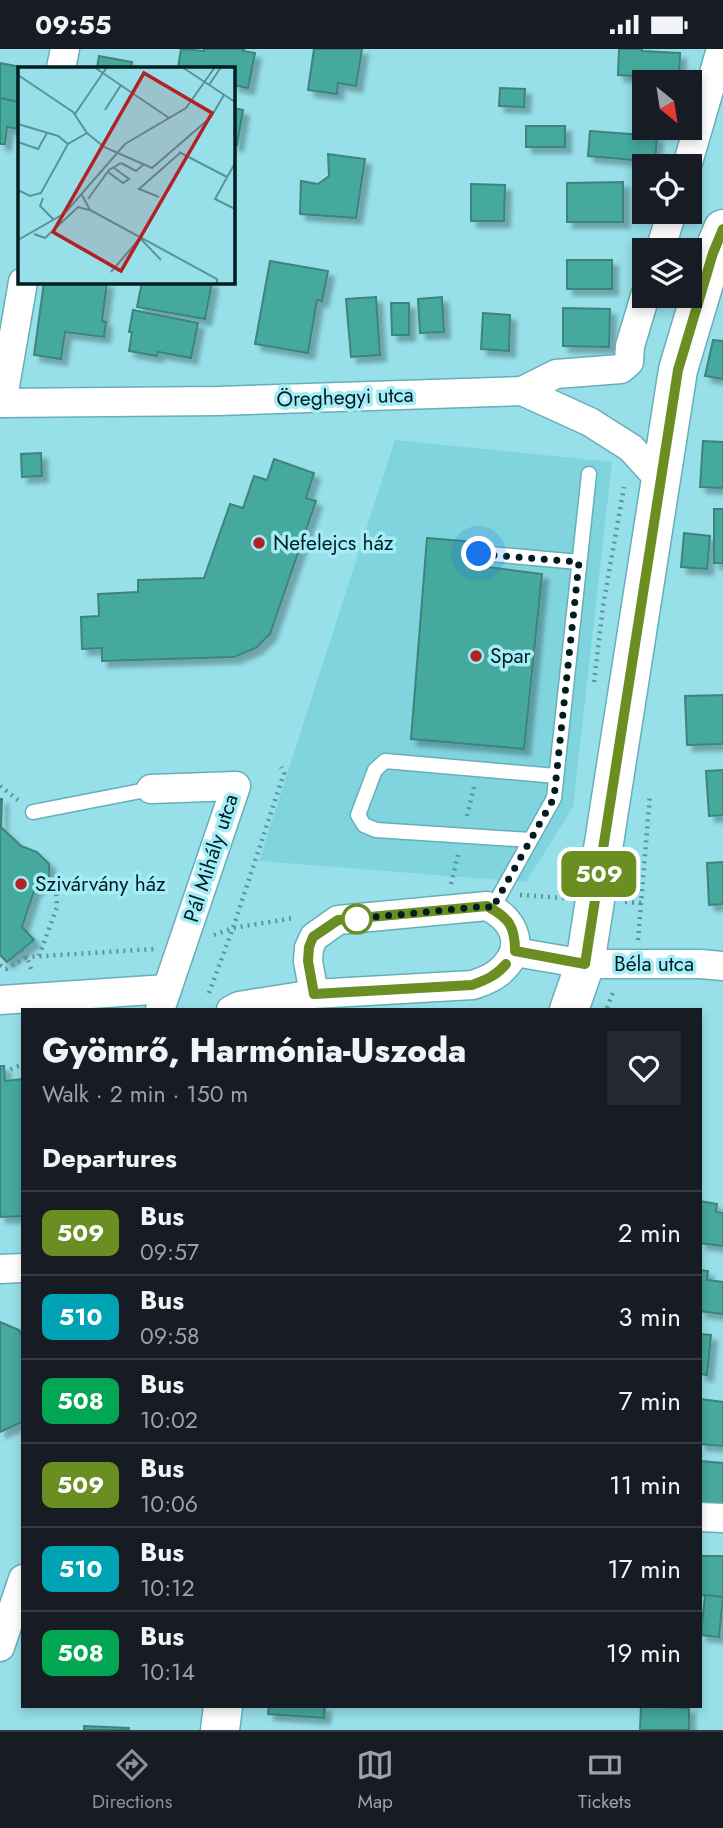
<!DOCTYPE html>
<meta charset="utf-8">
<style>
:root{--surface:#171b24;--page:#242831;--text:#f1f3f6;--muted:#9ea1a6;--line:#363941;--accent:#8c9099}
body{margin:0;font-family:Jost,sans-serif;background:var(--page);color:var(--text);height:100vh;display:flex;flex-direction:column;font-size:26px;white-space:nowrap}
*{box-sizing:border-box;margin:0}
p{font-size:23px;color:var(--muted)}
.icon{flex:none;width:38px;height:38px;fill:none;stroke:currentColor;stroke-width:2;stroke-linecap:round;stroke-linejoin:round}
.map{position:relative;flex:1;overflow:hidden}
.panel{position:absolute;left:21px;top:959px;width:681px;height:700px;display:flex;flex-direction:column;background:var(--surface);border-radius:0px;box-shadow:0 4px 10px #0003}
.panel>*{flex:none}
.badge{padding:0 14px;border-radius:10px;font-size:24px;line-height:46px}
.needle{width:46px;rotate:150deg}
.buttons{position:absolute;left:632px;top:21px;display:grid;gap:14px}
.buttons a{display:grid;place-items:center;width:70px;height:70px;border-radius:0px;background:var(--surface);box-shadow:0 4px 10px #0003;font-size:35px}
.you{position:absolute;width:35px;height:35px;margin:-18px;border:5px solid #fff;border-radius:50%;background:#1a73e8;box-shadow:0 0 0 10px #1a73e833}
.map>.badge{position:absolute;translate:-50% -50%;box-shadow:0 0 0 4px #fff}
h2{padding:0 21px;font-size:26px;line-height:63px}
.round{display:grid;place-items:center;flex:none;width:74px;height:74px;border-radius:0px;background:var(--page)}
.overview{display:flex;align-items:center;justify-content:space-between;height:119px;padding:0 21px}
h1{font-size:33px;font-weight:800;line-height:52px}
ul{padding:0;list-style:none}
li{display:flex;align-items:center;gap:21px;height:84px;padding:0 21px;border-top:2px solid var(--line)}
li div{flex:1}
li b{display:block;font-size:26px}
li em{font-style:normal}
li .badge{min-width:77px;font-weight:700;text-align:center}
.status{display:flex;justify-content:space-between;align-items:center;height:49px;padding:0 35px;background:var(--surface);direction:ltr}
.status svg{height:19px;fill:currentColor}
.tab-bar{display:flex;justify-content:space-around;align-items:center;height:98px;border-top:2px solid var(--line);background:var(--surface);font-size:19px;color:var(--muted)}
.tab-bar a{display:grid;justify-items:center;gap:4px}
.tab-bar .current{color:var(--accent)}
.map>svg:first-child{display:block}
</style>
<div class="status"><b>09:55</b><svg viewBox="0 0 49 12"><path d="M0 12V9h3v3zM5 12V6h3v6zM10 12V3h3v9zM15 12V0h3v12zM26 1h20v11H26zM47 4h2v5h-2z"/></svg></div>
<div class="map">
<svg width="723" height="1681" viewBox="0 0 723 1681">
<defs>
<filter id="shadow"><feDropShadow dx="6" dy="6" stdDeviation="2" flood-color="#0004"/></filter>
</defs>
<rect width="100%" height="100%" fill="#97e0e9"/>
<path fill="#80d4de" d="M395 391 612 413 573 758 526 833 259 812Z"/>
<g fill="#44a99e" stroke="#3d847c" stroke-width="2" filter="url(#shadow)">
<path d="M181 0 204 2V0H244L243 2 255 4 248 39 233 36V19H178Z"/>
<path d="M314 0H362L356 37 338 34 337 45 308 41Z"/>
<path d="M619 0H642V2L680 4 679 33H644V46H633L634 27 618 26Z"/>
<path d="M99 7 132 13 131 19H97Z"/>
<path d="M0 14 26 19H19V53L0 49Z"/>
<path d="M500 39 525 40 524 58 499 57Z"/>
<path d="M0 49 19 53 18 60H19V80L7 78 5 95H0Z"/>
<path d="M233 59 243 61 237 96H233Z"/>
<rect x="526" y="77" width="39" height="21"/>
<path d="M590 82 657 87 655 113 588 107Z"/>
<path d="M328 105 365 110 356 169 300 165 301 132 318 135 329 127Z"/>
<path d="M623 133V173H567V134Z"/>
<path d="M471 135 505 136 504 172H471Z"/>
<rect x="567" y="211" width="45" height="29"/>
<path d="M270 212 328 222 322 252 317 251 308 304 255 295Z"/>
<path d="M44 233H107L102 272 106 273 104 288 65 283 61 310 34 306Z"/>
<path d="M142 233H212L205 270 137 258Z"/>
<path d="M376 248 380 306 351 308 346 250Z"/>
<path d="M442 248 444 283 420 284 418 250Z"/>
<path d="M391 254H409V286H392Z"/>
<path d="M563 259 610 260 609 298 563 297Z"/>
<path d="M133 261 198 274 191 309 158 303 157 307 129 302 132 283H129Z"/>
<path d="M483 264 510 266 509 302 481 300Z"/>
<path d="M713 291 723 292V330L705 327Z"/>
<path d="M703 392 723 393V439L700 438Z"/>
<path d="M41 404 42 427 22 428 21 405Z"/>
<path d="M274 410 314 424 306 449 316 452 270 585 256 599 234 608 102 612V599L82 600 81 568 99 567 98 545 138 543V531L204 529 230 455 243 459 254 427 267 431Z"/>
<rect x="714" y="460" width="9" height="54"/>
<path d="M684 484 710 487 707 520 681 518Z"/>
<path d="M427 489 474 493 471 516 542 525 524 700 411 690Z"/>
<path d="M723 646V695L687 696 685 647Z"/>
<path d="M723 721V766L709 767 706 722Z"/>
<path d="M0 750H2L1 778 21 797 37 803 49 815V827L34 842 22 878 34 891 7 913 0 906Z"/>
<path d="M723 813V855L709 856 707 814Z"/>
<path d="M0 1017H4L5 1032 23 1030V1167L0 1168Z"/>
<path d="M700 1152 717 1155 716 1163 723 1164V1197L700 1194Z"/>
<path d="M700 1221 708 1222 707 1231 723 1233V1265L700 1262Z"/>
<path d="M0 1273 19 1281 23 1289V1370L22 1373 0 1383Z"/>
<path d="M700 1285 711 1286 707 1326 700 1325Z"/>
<path d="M700 1350 723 1353V1397L700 1395Z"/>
<path d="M700 1412 723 1414V1458L700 1456Z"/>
<path d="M700 1507H723V1548L700 1546Z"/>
<path d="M705 1546 723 1548 719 1588 701 1586Z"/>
<path d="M269 1657H325L324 1669 268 1665Z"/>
<path d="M641 1657 689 1659V1681H640Z"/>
<path d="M84 1677 129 1679V1681H84Z"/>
</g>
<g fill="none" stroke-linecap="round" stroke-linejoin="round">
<defs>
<g id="service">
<path d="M479 504 579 513"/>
<path d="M33 763 151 740"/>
<path d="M530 791 376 781 364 776 358 766 375 721 385 712 556 727"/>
<path d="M492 860 554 749 589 425"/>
</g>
<g id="minor">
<path d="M61 19 65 0"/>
<path d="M687 117 721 0"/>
<path d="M660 201 672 163"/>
<path d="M522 342 556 325 621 320 629 313 630 297 645 247"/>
<path d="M0 354 218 352 522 342 590 373 631 399 660 431"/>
<path d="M2 354 23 233"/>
<path d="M151 740 236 737 160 961"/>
<path d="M515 903 585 915H701L723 917"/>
<path d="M0 951 167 940"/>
<path d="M231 961 239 957 314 945 473 936C481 933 491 930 498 924 527 901 517 872 487 857L338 871 314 888 309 899 308 912 314 945"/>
<path d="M0 1220 23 1219"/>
<path d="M700 1468 723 1469"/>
<path d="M0 1598 23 1530"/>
</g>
<g id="secondary">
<path d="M569 961 585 915 678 321 713 204 723 180"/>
<path d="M220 1681 223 1657"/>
</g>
</defs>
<use href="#service" stroke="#67afb8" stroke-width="17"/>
<use href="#minor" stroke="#67afb8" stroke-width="31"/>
<use href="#secondary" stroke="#67afb8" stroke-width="41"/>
<g stroke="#5c949b" stroke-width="4.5" stroke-dasharray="2 5" stroke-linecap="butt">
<path d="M594 633 603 557 624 438"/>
<path d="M0 737 18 751"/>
<path d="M467 767 474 738"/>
<path d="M451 835 458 806"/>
<path d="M520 846 564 849"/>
<path d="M625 853 641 854"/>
<path d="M214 886 233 879 294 869"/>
<path d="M638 891 650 745"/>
<path d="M21 902 27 908 155 900"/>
<path d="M39 907 57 858 56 836"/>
<path d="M0 916 6 920 27 908 32 923"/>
<path d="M209 944 233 879 284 724 281 718"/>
<path d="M607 959 614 941"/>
<path d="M4 1023 23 1015"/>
</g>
<use href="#service" stroke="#fff" stroke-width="14"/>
<use href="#minor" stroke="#fff" stroke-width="28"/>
<use href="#secondary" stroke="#fff" stroke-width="38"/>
</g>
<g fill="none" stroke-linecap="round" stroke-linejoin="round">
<defs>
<path id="line" d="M506 915C497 926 486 931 472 936L314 945 308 912 309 898 313 888 338 871 487 857C509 869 515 877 515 902L585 915 678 321 713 204 723 180"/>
</defs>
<use href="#line" stroke="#fff" stroke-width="16"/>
<use href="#line" stroke="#6b8e23" stroke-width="10"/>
<path stroke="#001d21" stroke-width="7" stroke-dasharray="0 12.6" d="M357 870H354L487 857 492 860 554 749 579 513 479 505"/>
</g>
<g fill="#b22125" stroke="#a4edf6" stroke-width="2.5">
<circle cx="259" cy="494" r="7"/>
<circle cx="476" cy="607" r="7"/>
<circle cx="21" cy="835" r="7"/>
</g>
<circle fill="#fff" stroke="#6b8e23" stroke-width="3.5" cx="357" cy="870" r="14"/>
<g text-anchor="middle" stroke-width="7" stroke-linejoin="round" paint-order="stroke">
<g font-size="21" fill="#001d21" stroke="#a4edf6">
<text transform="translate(345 348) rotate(-2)" y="7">Öreghegyi utca</text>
<text transform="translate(211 809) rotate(-72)" y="7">Pál Mihály utca</text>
<text x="654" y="922">Béla utca</text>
</g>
<g font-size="21" fill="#001d21" stroke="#a4edf6" text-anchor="start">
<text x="273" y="501">Nefelejcs ház</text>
<text x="490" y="614">Spar</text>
<text x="35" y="842">Szivárvány ház</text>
</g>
</g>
<g transform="translate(18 18)">
<rect width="217" height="217" fill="#97e0e9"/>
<path fill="none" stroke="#5b9299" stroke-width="2" d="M76 0 151 51M164 0 217 35M0 8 55 45 69 66 86 80 134 101 193 50 206 28M191 18 203 0M87 43 103 18M57 47 89 0M0 57 40 69 50 77M0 75 20 82 29 66M161 85 209 110M103 96 118 104 125 98M217 96 197 132 217 142M90 105 105 116 111 112 96 101M0 123 12 129 23 126 50 77 69 66M64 128 72 143 199 212V217M141 130 121 122 162 86M25 131 22 139 36 153M70 132 91 103 103 96M16 167 27 171 60 140 71 143M0 173 47 146 107 77 168 41 197 0M93 205 122 171 143 193"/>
<path fill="#b22125" fill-opacity="0.15" stroke="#b22125" stroke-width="3.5" d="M126 6 194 46 103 204 35 165Z"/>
<rect width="217" height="217" fill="none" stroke="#001d21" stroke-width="3.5"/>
</g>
</svg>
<div class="buttons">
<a><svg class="needle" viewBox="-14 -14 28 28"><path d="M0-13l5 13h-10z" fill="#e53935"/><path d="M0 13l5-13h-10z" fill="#9ea1a6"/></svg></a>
<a><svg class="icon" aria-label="locate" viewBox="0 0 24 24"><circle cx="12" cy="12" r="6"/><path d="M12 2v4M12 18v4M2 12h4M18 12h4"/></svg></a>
<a><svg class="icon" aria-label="layers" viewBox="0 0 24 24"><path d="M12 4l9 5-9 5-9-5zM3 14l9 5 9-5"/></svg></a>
</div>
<div class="you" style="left:479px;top:505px"></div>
<b class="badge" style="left:599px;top:825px;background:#6b8e23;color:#fff">509</b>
<section class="panel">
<div class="overview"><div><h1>Gyömrő, Harmónia-Uszoda</h1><p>Walk · 2 min · 150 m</p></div><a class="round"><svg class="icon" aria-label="heart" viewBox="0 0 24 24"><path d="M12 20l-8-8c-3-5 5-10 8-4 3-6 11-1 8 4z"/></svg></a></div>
<h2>Departures</h2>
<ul>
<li><span class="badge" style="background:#6b8e23;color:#fff">509</span><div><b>Bus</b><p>09:57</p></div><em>2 min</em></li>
<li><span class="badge" style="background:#00a3b4;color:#fff">510</span><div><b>Bus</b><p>09:58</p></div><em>3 min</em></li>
<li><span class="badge" style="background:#00a651;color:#fff">508</span><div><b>Bus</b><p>10:02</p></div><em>7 min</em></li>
<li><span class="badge" style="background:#6b8e23;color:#fff">509</span><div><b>Bus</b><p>10:06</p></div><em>11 min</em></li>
<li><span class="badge" style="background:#00a3b4;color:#fff">510</span><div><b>Bus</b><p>10:12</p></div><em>17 min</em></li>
<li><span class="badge" style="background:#00a651;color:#fff">508</span><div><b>Bus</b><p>10:14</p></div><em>19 min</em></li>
</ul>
</section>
</div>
<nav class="tab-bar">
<a class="current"><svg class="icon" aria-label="directions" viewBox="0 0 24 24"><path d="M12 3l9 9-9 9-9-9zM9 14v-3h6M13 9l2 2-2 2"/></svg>Directions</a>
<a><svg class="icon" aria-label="map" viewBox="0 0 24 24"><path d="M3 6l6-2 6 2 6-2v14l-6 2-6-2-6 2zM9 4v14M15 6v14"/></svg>Map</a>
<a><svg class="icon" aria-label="tickets" viewBox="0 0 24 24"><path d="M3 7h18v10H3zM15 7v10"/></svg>Tickets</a>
</nav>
